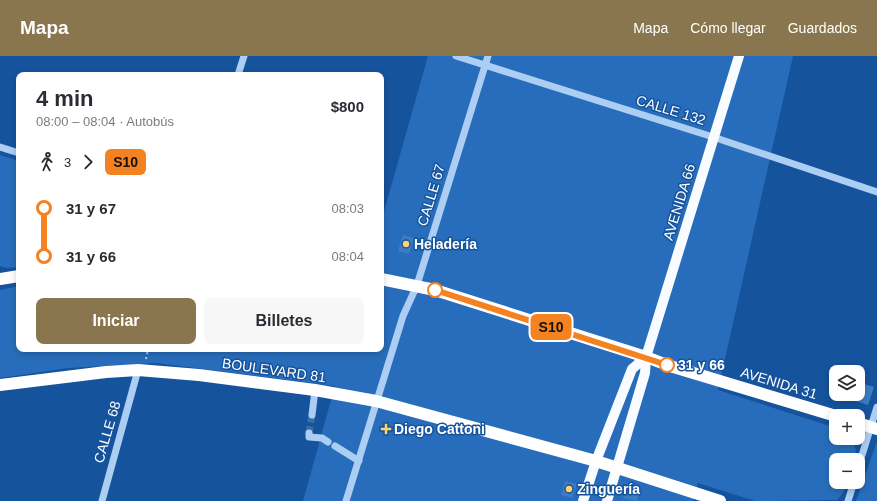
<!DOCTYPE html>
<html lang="es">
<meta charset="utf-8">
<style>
:root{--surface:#fff;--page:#f7f7f7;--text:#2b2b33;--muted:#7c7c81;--accent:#8a764e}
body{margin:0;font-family:Arial,sans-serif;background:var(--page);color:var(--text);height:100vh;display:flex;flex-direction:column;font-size:15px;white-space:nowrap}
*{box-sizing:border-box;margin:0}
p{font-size:13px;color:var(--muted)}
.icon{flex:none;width:22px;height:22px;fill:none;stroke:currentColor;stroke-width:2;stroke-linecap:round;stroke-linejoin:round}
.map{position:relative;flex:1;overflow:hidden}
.sheet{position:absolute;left:16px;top:16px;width:368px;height:280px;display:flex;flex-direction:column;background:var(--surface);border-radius:8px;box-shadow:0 2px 6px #0003}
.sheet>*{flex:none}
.badge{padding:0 8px;border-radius:6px;font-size:14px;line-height:26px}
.controls{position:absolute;left:829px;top:309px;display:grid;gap:8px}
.controls a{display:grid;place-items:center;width:36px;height:36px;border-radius:8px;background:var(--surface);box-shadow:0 2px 6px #0003;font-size:20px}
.map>.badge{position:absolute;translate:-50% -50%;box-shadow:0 0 0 2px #fff}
.legs{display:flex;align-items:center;gap:6px;height:44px;padding:0 20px;font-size:13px}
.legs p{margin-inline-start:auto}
.headline{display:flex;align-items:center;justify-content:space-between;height:68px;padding:0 20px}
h1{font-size:22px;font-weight:700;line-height:30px}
.cta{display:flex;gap:8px;margin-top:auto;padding:8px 20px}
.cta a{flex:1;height:46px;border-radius:8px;background:var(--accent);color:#fff;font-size:16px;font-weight:700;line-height:46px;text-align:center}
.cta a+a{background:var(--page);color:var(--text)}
ul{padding:0 20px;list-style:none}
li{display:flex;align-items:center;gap:14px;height:48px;font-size:15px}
li i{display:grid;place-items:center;width:6px;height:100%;margin:0 5px;background:currentColor}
li i::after{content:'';width:10px;height:10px;margin:-5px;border:3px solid;border-radius:50%;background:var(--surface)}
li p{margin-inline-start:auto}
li:first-child i{background:linear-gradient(#0000 50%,currentColor 0)}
li:last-child i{background:linear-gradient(currentColor 50%,#0000 0)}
header{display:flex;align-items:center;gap:24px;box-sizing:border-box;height:56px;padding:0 20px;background:var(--accent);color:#fff}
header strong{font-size:19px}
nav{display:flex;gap:22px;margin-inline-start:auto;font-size:14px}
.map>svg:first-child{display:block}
</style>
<header>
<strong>Mapa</strong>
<nav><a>Mapa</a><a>Cómo llegar</a><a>Guardados</a></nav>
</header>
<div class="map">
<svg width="877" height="445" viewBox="0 0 877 445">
<rect width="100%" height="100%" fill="#15539d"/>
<g fill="#286dbb">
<path d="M428 0H793L718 334 836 372V382H851L856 394 854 404H836V426H848L843 437 837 444 755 445 698 427 693 445H303L335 330 157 307 68 312 0 322V234L19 230V293H381V166Z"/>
<path d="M0 99 19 105V211L8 212 0 210Z"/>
<path d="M877 387V445H856L876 388Z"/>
</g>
<g fill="#3d7cc3">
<path d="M403 179 414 182 409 198 398 195Z"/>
<path d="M858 326 874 331 868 349 840 340V338H858Z"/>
<path d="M565 425 577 428 572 442 561 439Z"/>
<path d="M632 435 639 437 637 445 622 442Z"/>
</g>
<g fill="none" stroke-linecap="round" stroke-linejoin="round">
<path stroke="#386dac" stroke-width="7" stroke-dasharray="7 3.5" stroke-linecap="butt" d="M309 377 312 359"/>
<path stroke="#accef3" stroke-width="2" stroke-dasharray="2 3" stroke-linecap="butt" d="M146 303 148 293"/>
<g stroke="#accef3" stroke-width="7">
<path d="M456 0 713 81 877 136"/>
<path d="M238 19 244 0"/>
<path d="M0 91 19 97"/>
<path d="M312 359 315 334"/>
<path d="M309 377V381L322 382 328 386"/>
<path d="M335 390 359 405"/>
<path d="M858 412 877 351"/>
<path d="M102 445 138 314"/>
<path d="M346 445 403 260 417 229 488 0"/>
<path d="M848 445 854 426"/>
</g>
<g stroke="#f8fbff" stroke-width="10">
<path d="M583 445 596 405 632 313 646 301"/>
<path d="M607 445 645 317 646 301 739 0"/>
</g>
<g stroke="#fff" stroke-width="12">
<path d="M0 223 19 220"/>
<path d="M381 223 435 234 646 301 670 310 836 360"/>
<path d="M0 329 106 316 138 314 199 319 315 334 376 345 596 405 720 445"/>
<path d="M858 367 877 373"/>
</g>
</g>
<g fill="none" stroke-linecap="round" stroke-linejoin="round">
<defs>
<path id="line-1" d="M435 234 667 309"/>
</defs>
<use href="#line-1" stroke="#fff" stroke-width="9"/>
<use href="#line-1" stroke="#f58220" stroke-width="6"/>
</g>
<g fill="#ffd26e" stroke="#15539d" stroke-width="1.5">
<circle cx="406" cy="188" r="4"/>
<path d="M384 367h4v4h4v4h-4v4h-4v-4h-4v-4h4z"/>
<circle cx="569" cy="433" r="4"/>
</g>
<g fill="#fff" stroke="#f58220" stroke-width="2">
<circle cx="435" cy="234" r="7"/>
<circle cx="667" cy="309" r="7"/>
</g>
<g text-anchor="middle" stroke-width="3" stroke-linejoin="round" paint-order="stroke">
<g font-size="14" fill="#fff" stroke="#15539d">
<text transform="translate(671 54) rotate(17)" y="5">CALLE 132</text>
<text transform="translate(431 139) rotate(-73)" y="5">CALLE 67</text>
<text transform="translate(679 146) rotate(-73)" y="5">AVENIDA 66</text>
<text transform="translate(274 314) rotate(8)" y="5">BOULEVARD 81</text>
<text transform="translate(779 327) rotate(17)" y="5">AVENIDA 31</text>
<text transform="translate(107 376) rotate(-74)" y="5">CALLE 68</text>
</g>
<g font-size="14" font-weight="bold" fill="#fff" stroke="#15539d" text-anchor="start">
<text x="414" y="193">Heladería</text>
<text x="394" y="378">Diego Cattoni</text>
<text x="577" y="438">Zinguería</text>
</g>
<g font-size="14" font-weight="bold" fill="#fff" stroke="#15539d" text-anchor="start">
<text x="678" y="314">31 y 66</text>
</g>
</g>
</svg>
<div class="controls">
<a><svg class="icon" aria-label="layers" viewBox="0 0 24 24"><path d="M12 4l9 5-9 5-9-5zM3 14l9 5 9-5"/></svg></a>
<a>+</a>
<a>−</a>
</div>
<b class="badge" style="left:551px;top:271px;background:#f58220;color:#111">S10</b>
<section class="sheet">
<div class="headline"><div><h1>4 min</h1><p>08:00 – 08:04 · Autobús</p></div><b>$800</b></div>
<div class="legs"><svg class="icon" aria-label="walk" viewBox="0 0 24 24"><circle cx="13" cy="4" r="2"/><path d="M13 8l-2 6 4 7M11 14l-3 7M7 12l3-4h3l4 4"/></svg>3<svg class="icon" aria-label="forward" viewBox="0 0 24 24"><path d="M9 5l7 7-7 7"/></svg><b class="badge" style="background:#f58220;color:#111">S10</b></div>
<ul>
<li><i style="color:#f58220"></i><b>31 y 67</b><p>08:03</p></li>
<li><i style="color:#f58220"></i><b>31 y 66</b><p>08:04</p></li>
</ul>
<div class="cta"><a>Iniciar</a><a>Billetes</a></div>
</section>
</div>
